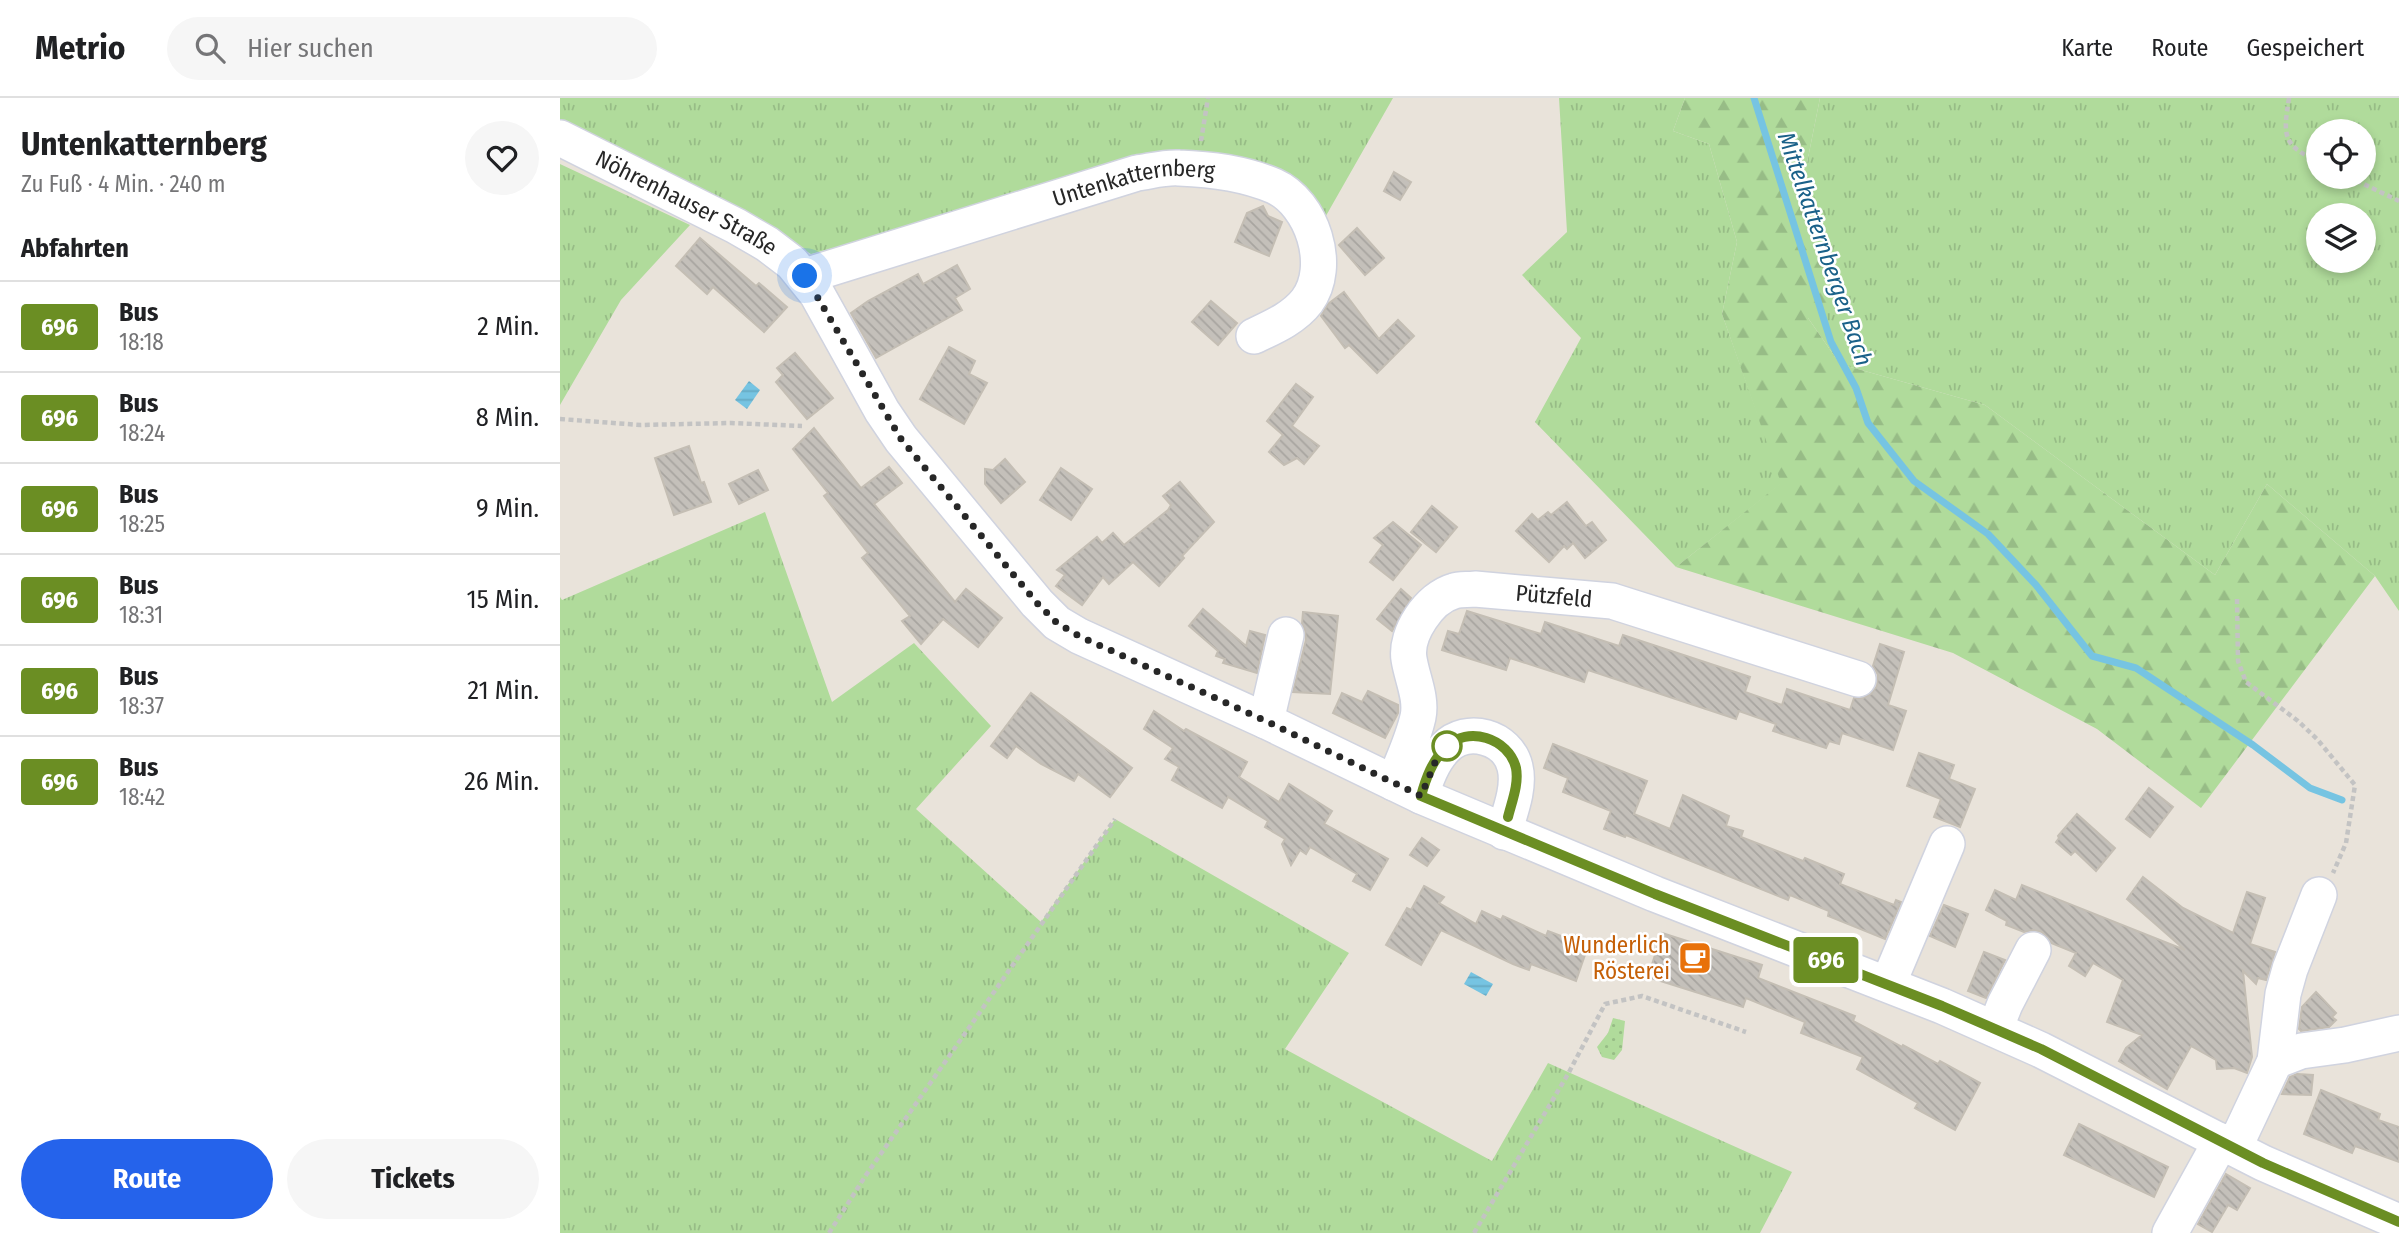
<!DOCTYPE html>
<html lang="de">
<meta charset="utf-8">
<style>
:root{--surface:#fff;--page:#f6f6f6;--text:#202124;--muted:#757577;--line:#e0e0e0;--accent:#2563eb}
body{margin:0;font-family:"Fira Sans Condensed",sans-serif;background:var(--page);color:var(--text);height:100vh;display:flex;flex-direction:column;font-size:26px;white-space:nowrap}
*{box-sizing:border-box;margin:0}
p{font-size:23px;color:var(--muted)}
.icon{flex:none;width:38px;height:38px;fill:none;stroke:currentColor;stroke-width:2;stroke-linecap:round;stroke-linejoin:round}
.map{position:relative;flex:1;overflow:hidden}
.sheet{display:flex;flex-direction:column;background:var(--surface);width:560px}
.sheet>*{flex:none}
.badge{padding:0 14px;border-radius:5px;font-size:24px;line-height:46px}
.buttons{position:absolute;left:1746px;top:21px;display:grid;gap:14px}
.buttons a{display:grid;place-items:center;width:70px;height:70px;border-radius:50%;background:var(--surface);box-shadow:0 4px 10px #0003;font-size:35px}
.you{position:absolute;width:35px;height:35px;margin:-18px;border:5px solid #fff;border-radius:50%;background:#1a73e8;box-shadow:0 0 0 10px #1a73e833}
.map>.badge{position:absolute;translate:-50% -50%;box-shadow:0 0 0 4px #fff}
h2{padding:0 21px;font-size:26px;line-height:63px}
.round{display:grid;place-items:center;flex:none;width:74px;height:74px;border-radius:37px;background:var(--page)}
.headline{display:flex;align-items:center;justify-content:space-between;height:119px;padding:0 21px}
h1{font-size:33px;font-weight:700;line-height:52px}
.primary-button{display:flex;gap:14px;margin-top:auto;padding:14px 21px}
.primary-button a{flex:1;height:80px;border-radius:42px;background:var(--accent);color:#fff;font-size:28px;font-weight:700;line-height:80px;text-align:center}
.primary-button a+a{background:var(--page);color:var(--text)}
ul{padding:0;list-style:none}
li{display:flex;align-items:center;gap:21px;height:91px;padding:0 21px;border-top:2px solid var(--line)}
li div{flex:1}
li b{display:block;font-size:26px}
li em{font-style:normal}
li .badge{min-width:77px;font-weight:700;text-align:center}
header{display:flex;align-items:center;gap:42px;box-sizing:border-box;height:98px;padding:0 35px;background:var(--surface);border-bottom:2px solid var(--line)}
header strong{font-size:33px}
nav{display:flex;gap:38px;margin-inline-start:auto;font-size:24px}
.search{width:490px;height:63px;background:var(--page);display:flex;align-items:center;gap:18px;box-sizing:border-box;padding:0 24px;border-radius:38px;color:var(--muted);font-size:26px}
main{display:flex;flex:1;min-height:0}
.map>svg:first-child{display:block}
</style>
<header>
<strong>Metrio</strong>
<div class="search"><svg class="icon" aria-label="search" viewBox="0 0 24 24"><circle cx="10" cy="10" r="6"/><path d="M15 15l6 6"/></svg>Hier suchen</div>
<nav><a>Karte</a><a>Route</a><a>Gespeichert</a></nav>
</header>
<main>
<section class="sheet">
<div class="headline"><div><h1>Untenkatternberg</h1><p>Zu Fuß · 4 Min. · 240 m</p></div><a class="round"><svg class="icon" aria-label="heart" viewBox="0 0 24 24"><path d="M12 20l-8-8c-3-5 5-10 8-4 3-6 11-1 8 4z"/></svg></a></div>
<h2>Abfahrten</h2>
<ul>
<li><span class="badge" style="background:#6b8e23;color:#fff">696</span><div><b>Bus</b><p>18:18</p></div><em>2 Min.</em></li>
<li><span class="badge" style="background:#6b8e23;color:#fff">696</span><div><b>Bus</b><p>18:24</p></div><em>8 Min.</em></li>
<li><span class="badge" style="background:#6b8e23;color:#fff">696</span><div><b>Bus</b><p>18:25</p></div><em>9 Min.</em></li>
<li><span class="badge" style="background:#6b8e23;color:#fff">696</span><div><b>Bus</b><p>18:31</p></div><em>15 Min.</em></li>
<li><span class="badge" style="background:#6b8e23;color:#fff">696</span><div><b>Bus</b><p>18:37</p></div><em>21 Min.</em></li>
<li><span class="badge" style="background:#6b8e23;color:#fff">696</span><div><b>Bus</b><p>18:42</p></div><em>26 Min.</em></li>
</ul>
<div class="primary-button"><a>Route</a><a>Tickets</a></div>
</section>
<div class="map">
<svg width="1839" height="1135" viewBox="0 0 1839 1135">
<defs>
<pattern id="grass-tufts" width="24" height="20" patternUnits="userSpaceOnUse" patternTransform="scale(1.75)"><rect width="24" height="20" fill="#b0db9b"/><path d="M3 7l-1-3M5 7V3M7 7l1-3M15 17l-1-3M17 17v-4M19 17l1-3" fill="none" stroke="#97bc86"/></pattern>
<pattern id="forest-firs" width="22" height="20" patternUnits="userSpaceOnUse" patternTransform="scale(1.75)"><rect width="22" height="20" fill="#b0db9b"/><path d="M5 1l3.5 6h-7zM16 11l3.5 6h-7z" fill="#97bc86"/></pattern>
<pattern id="park-dots" width="8" height="8" patternUnits="userSpaceOnUse" patternTransform="scale(1.75)"><rect width="8" height="8" fill="#b0db9b"/><path d="M2 2h.1M6 6h.1" fill="none" stroke="#97bc86" stroke-width="1.8" stroke-linecap="round"/></pattern>
<pattern id="water-rules" width="6" height="5" patternUnits="userSpaceOnUse" patternTransform="scale(1.75)"><rect width="6" height="5" fill="#76c4e2"/><path d="M0 2.5h6" fill="none" stroke="#66a8c2"/></pattern>
<pattern id="building-back-hatch" width="6" height="6" patternUnits="userSpaceOnUse" patternTransform="scale(1.75)"><rect width="6" height="6" fill="#c4c0ba"/><path d="M-1 5l2 2M0 0l6 6M5-1l2 2" fill="none" stroke="#a8a5a0"/></pattern>
</defs>
<rect width="100%" height="100%" fill="#e9e3da"/>
<g fill="url(#grass-tufts)" fill-rule="evenodd">
<path d="M0 0H833L759 130 695 71 378 123 251 156 210 131 0 23Z"/>
<path d="M999 0H1125L1113 33 1149 46 1177 144 1162 216 1222 385 1116 469 975 324 1021 240 962 177 1007 134Z"/>
<path d="M1260 0H1839V513L1815 478 1707 386 1655 477 1425 307 1280 266 1248 220 1246 70ZM1759 33H1804V79H1759ZM1759 117H1804V163H1759Z"/>
<path d="M0 66 130 127 61 202 0 307Z"/>
<path d="M205 414 272 604 354 545 431 628 356 711 481 824 555 721 789 855 725 951 932 1063 988 965 1232 1074 1200 1135H0V499L2 502Z"/>
</g>
<path fill="url(#forest-firs)" d="M1125 0H1260L1246 70 1285 196 1248 220 1280 266 1425 307 1655 477 1707 386 1815 478 1641 710 1537 631 1393 555 1116 469 1221 385 1162 216 1177 144 1149 46 1113 33Z"/>
<path fill="url(#park-dots)" d="M1053 920 1065 923 1062 952 1054 962 1042 959 1037 949 1048 935Z"/>
<g fill="url(#water-rules)">
<path d="M189 283 200 292 187 311 175 302Z"/>
<path d="M911 874 933 886 926 898 904 886Z"/>
</g>
<g fill="none" stroke-linecap="round" stroke-linejoin="round">
<path stroke="#76c4e2" stroke-width="7" d="M1194 0 1271 244 1296 290 1308 325 1354 383 1428 436 1476 487 1532 558 1576 570 1693 647 1750 690 1782 702"/>
</g>
<g fill="url(#building-back-hatch)" stroke="#c4beb4" stroke-width="2">
<path d="M834 74 851 84 840 102 824 93Z"/>
<path d="M703 108 708 118 722 124 709 158 675 144 687 115Z"/>
<path d="M797 130 824 160 805 177 779 147Z"/>
<path d="M140 140 196 188 199 185 227 209 204 234 153 189 147 196 116 168Z"/>
<path d="M397 167 410 191 395 200 402 212 316 260 291 215 308 203 358 176 363 186Z"/>
<path d="M784 194 819 241 838 222 854 238 817 275 789 247 785 250 761 218 768 206Z"/>
<path d="M651 203 677 225 658 247 632 224Z"/>
<path d="M389 249 415 263 409 276 427 285 404 326 360 301Z"/>
<path d="M235 255 273 300 247 321 216 284 223 277 217 270Z"/>
<path d="M736 286 753 299 732 328 759 348 744 366 737 360 724 367 709 354 723 337 707 323Z"/>
<path d="M254 330 301 390 329 369 342 385 314 406 395 504 406 491 442 520 418 549 383 521 361 546 342 523 350 518 302 460 308 455 264 398 268 395 233 351Z"/>
<path d="M129 348 141 385 144 384 151 404 114 417 95 360Z"/>
<path d="M445 361 465 384 441 405 425 386V371L433 372Z"/>
<path d="M501 370 532 391 511 422 480 402Z"/>
<path d="M198 372 208 392 179 406 169 386Z"/>
<path d="M620 384 654 424 622 458 624 460 599 488 573 464 549 486 543 479 522 507 496 488 505 477 497 472 537 439 542 445 553 435 564 447 608 412 611 407 603 398Z"/>
<path d="M1007 404 1026 428 1032 424 1046 442 1025 460 1013 445 1007 451 1004 448 989 464 956 433 972 416 978 422 988 414 991 417Z"/>
<path d="M872 408 897 429 876 454 851 434Z"/>
<path d="M833 424 861 447 833 482 810 464 823 447 814 440Z"/>
<path d="M841 491 851 500 832 533 817 521Z"/>
<path d="M643 511 686 548 690 533 705 537 697 575 663 565 665 561 656 558 658 553 629 528Z"/>
<path d="M907 513 981 536 985 524 1059 548 1063 537 1190 579 1185 594 1222 607 1227 591 1290 612 1294 600H1303L1311 596 1317 588 1318 577 1313 568 1320 546 1344 554 1328 607 1346 613 1333 652 1282 635 1279 646 1269 643 1266 650 1213 633 1216 626 1179 613 1176 621 1028 572 1024 584 950 560 946 572 882 552 888 533 899 536Z"/>
<path d="M743 514 778 518 770 596 733 594 746 542 745 532 742 526Z"/>
<path d="M808 593 838 607V615L825 640 773 615 782 595 802 604Z"/>
<path d="M471 595 572 670 550 699 518 676 514 683 481 666 456 648 447 660 431 648Z"/>
<path d="M594 613 624 633 626 631 687 664 679 679 719 704 729 686 772 713 764 726 828 761 810 792 793 783 797 776 750 749 746 756 740 752 731 767 722 746 725 741 705 729 708 723 668 699 662 710 612 682 619 669 605 661 613 650 584 631Z"/>
<path d="M993 646 1087 683 1074 716 1110 731 1123 697 1169 718 1166 728 1183 733 1181 739 1243 763 1245 760 1284 776 1280 786 1334 807 1336 802 1341 804 1325 841 1268 818 1269 813 1230 797 1228 802 1066 737 1065 739 1044 731 1051 713 1003 694 1008 680 984 670Z"/>
<path d="M1359 655 1394 667 1389 681 1415 691 1400 729 1374 719 1381 701 1347 688Z"/>
<path d="M1589 690 1613 709 1590 739 1566 721Z"/>
<path d="M1517 716 1555 750 1536 773 1515 753 1511 757 1496 744 1499 740 1498 738Z"/>
<path d="M862 740 879 752 867 768 850 757Z"/>
<path d="M1583 779 1623 810 1673 835 1687 794 1705 800 1690 846 1715 854 1706 882 1698 880 1696 886 1683 873 1692 959 1687 975 1674 970 1657 971 1656 962 1631 948 1607 991 1559 963 1566 950 1582 937 1547 924 1563 882 1533 865 1525 878 1509 868 1516 855 1491 845 1482 834 1473 832 1464 834 1446 827 1447 823 1426 812 1435 792 1456 802 1462 787 1625 852 1567 801Z"/>
<path d="M864 788 884 799 879 805 916 826 922 813 941 822 943 818 986 838 988 833 1028 848 1016 883 971 866 969 872 953 866 881 832 861 867 826 847 847 810 851 812Z"/>
<path d="M1384 807 1408 816 1395 849 1370 838Z"/>
<path d="M1102 835 1202 867 1198 880 1295 918 1293 923 1342 949 1343 947 1378 966 1380 963 1420 985 1395 1032 1355 1010 1358 1005 1297 971 1303 959 1241 935 1245 924 1186 900 1183 909 1088 879Z"/>
<path d="M1424 854 1445 862 1426 900 1408 893Z"/>
<path d="M1756 894 1776 915 1772 919 1776 922 1769 929 1741 933 1739 931 1742 909Z"/>
<path d="M1737 976 1753 977 1751 997 1722 996 1730 979Z"/>
<path d="M1761 992 1820 1016 1818 1022 1839 1029V1064L1795 1048 1792 1055 1744 1036Z"/>
<path d="M1519 1026 1608 1069 1594 1099 1504 1057Z"/>
<path d="M1666 1076 1690 1090 1677 1112 1668 1107 1652 1134 1638 1126Z"/>
</g>
<g fill="none" stroke-linecap="round" stroke-linejoin="round">
<defs>
<g id="minor">
<path id="s1" d="M0 40 176 128 207 146 232 165 257 196 322 313 341 341 477 505 497 525 519 538 706 623 861 698 1095 796 1382 908 1481 952 1703 1065 1839 1124"/>
<path id="s2" d="M245 178 577 75C591 73 606 69 619 70 650 71 686 76 714 88 752 105 773 168 747 203 734 220 713 229 694 238"/>
<path d="M706 623 726 537"/>
<path id="s3" d="M834 685C842 664 853 642 858 619 862 600 852 580 849 561 845 536 869 500 894 493 900 491 908 492 915 491L1052 503 1298 581"/>
<path d="M861 698C866 680 872 663 885 650 907 627 948 639 955 669 960 689 950 714 944 734"/>
<path d="M1328 886 1387 746"/>
<path d="M1435 931 1445 906 1473 852"/>
<path d="M1715 963 1741 953 1785 947 1839 935"/>
<path d="M1674 1050 1715 963 1723 896 1730 871 1759 797"/>
<path d="M1610 1135 1661 1043"/>
</g>
</defs>
<use href="#minor" stroke="#d0d3df" stroke-width="38"/>
<g stroke="#c3c3c3" stroke-width="4.5" stroke-dasharray="5 3.5" stroke-linecap="butt">
<path d="M1729 0C1723 38 1722 47 1759 64"/>
<path d="M641 43 648 0"/>
<path d="M1789 79 1839 103"/>
<path d="M0 321 81 327 171 325 242 328"/>
<path d="M1677 501 1678 563 1686 584 1738 623 1757 641 1795 687 1786 745 1773 775"/>
<path d="M269 1135 306 1077 555 721"/>
<path d="M914 1135 1008 976 1045 906 1082 898 1186 934"/>
</g>
<use href="#minor" stroke="#fff" stroke-width="35"/>
</g>
<g fill="none" stroke-linecap="round" stroke-linejoin="round">
<defs>
<path id="line" d="M948 719C952 703 959 686 956 670 949 640 907 627 886 649 872 663 866 680 861 698L1095 796 1382 908 1481 951 1703 1065 1839 1124"/>
</defs>
<use href="#line" stroke="#fff" stroke-width="16"/>
<use href="#line" stroke="#6b8e23" stroke-width="10"/>
<path stroke="#272727" stroke-width="7" stroke-dasharray="0 12.6" d="M245 178 341 341 477 505 497 525 519 538 706 623 861 698 876 662 887 648"/>
</g>
<defs>
<symbol id="cafe-square" viewBox="-11 -11 22 22"><rect x="-9" y="-9" width="18" height="18" rx="4" fill="#e8710a" stroke="#fff"/><path d="M-5.5-4.5H6V0H3Q3 3.5 0 3.5H-2.5Q-5.5 3.5-5.5 0ZM3-3.2v2h1.7v-2ZM-6 4.5H4V6H-6Z" fill="#fff"/></symbol>
</defs>
<g fill-rule="evenodd">
<use href="#cafe-square" x="1116" y="841" width="38" height="38"/>
</g>
<circle fill="#fff" stroke="#6b8e23" stroke-width="3.5" cx="887" cy="648" r="14"/>
<g text-anchor="middle" stroke-width="5" stroke-linejoin="round" paint-order="stroke">
<g font-size="23" fill="#272727" stroke="#fff">
<text dy="8" stroke="none"><textPath href="#s2" startOffset="343">Untenkatternberg</textPath></text>
<text dy="8" stroke="none"><textPath href="#s1" startOffset="142">Nöhrenhauser Straße</textPath></text>
<text dy="8" stroke="none"><textPath href="#s3" startOffset="317">Pützfeld</textPath></text>
</g>
<g font-size="23" fill="#c56008" stroke="#fff" text-anchor="end">
<text x="1110" y="855">Wunderlich<tspan x="1110" dy="26">Rösterei</tspan></text>
</g>
<g font-size="24" font-style="italic" fill="#1a6189" stroke="#fff">
<text transform="translate(1265 151) rotate(71)" y="8">Mittelkatternberger Bach</text>
</g>
</g>
</svg>
<div class="buttons">
<a><svg class="icon" aria-label="locate" viewBox="0 0 24 24"><circle cx="12" cy="12" r="6"/><path d="M12 2v4M12 18v4M2 12h4M18 12h4"/></svg></a>
<a><svg class="icon" aria-label="layers" viewBox="0 0 24 24"><path d="M12 4l9 5-9 5-9-5zM3 14l9 5 9-5"/></svg></a>
</div>
<div class="you" style="left:245px;top:178px"></div>
<b class="badge" style="left:1266px;top:862px;background:#6b8e23;color:#fff">696</b>
</div>
</main>
